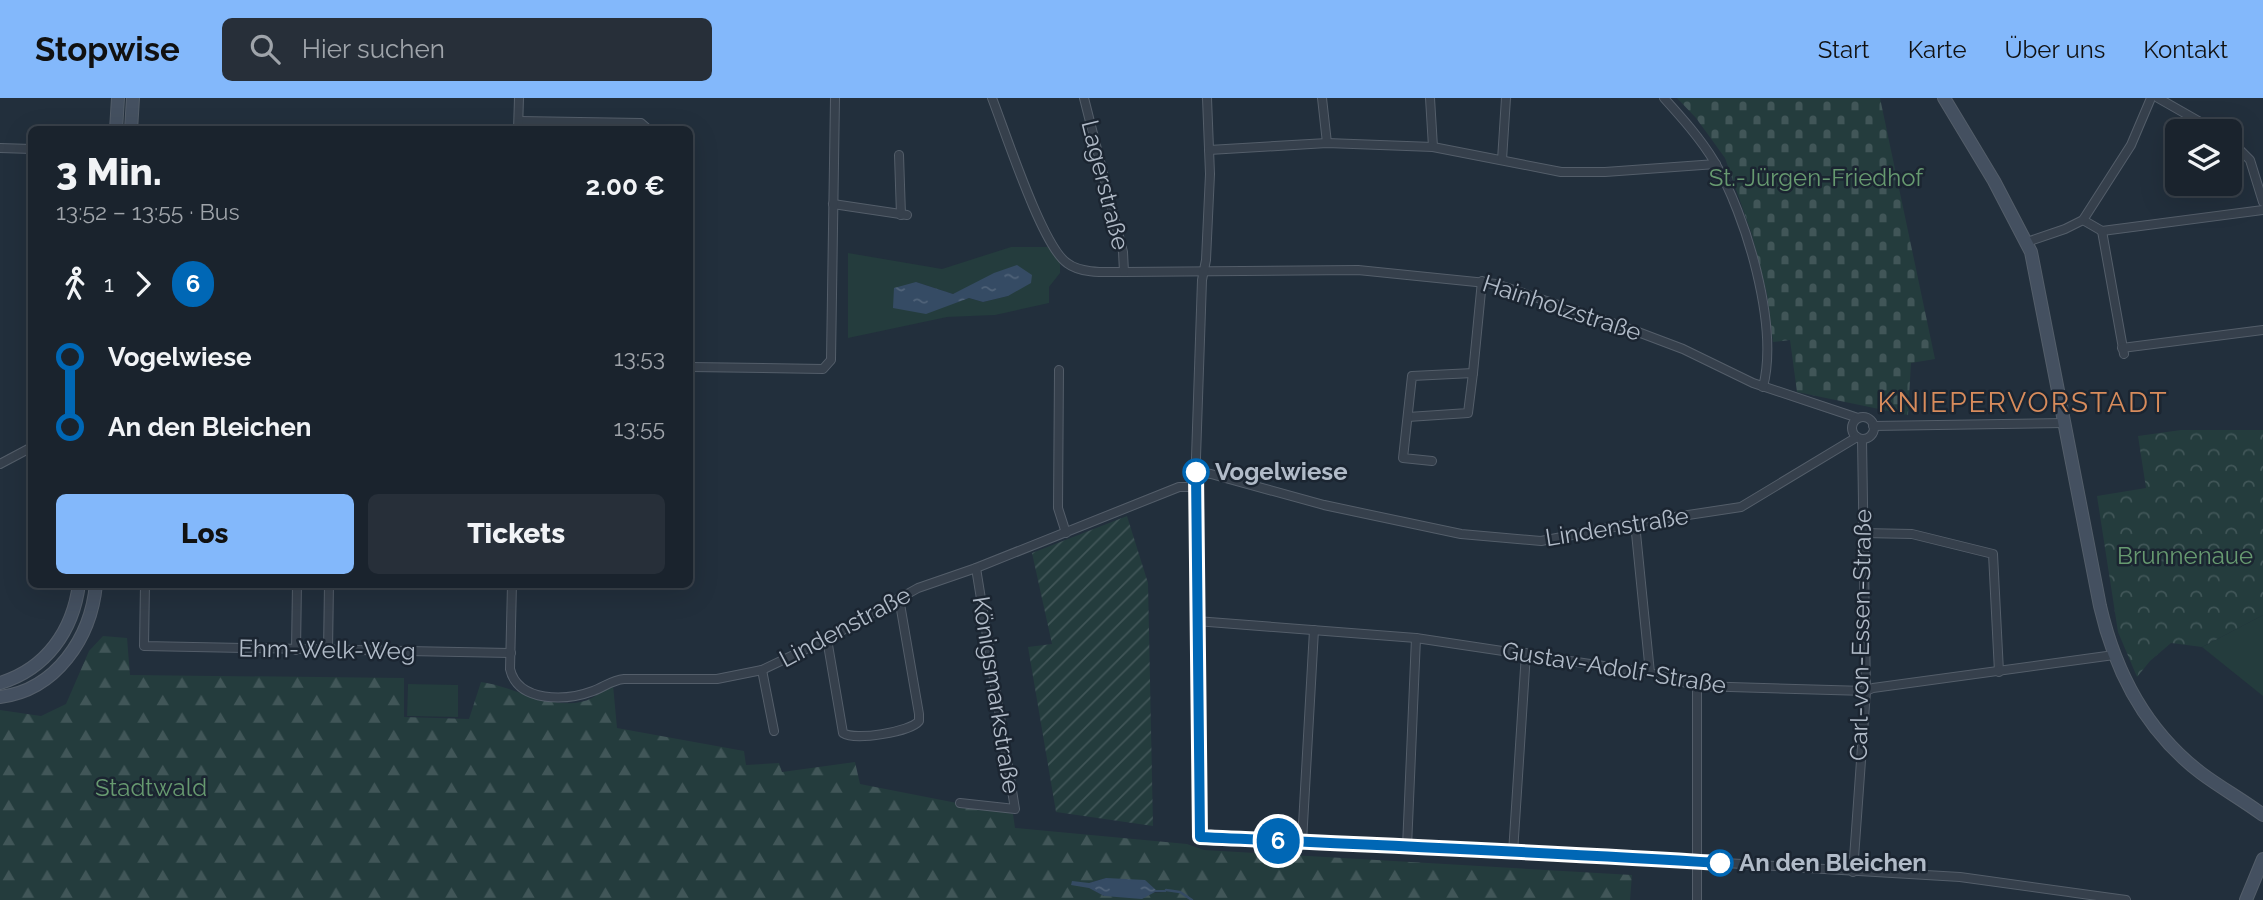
<!DOCTYPE html>
<html lang="de">
<meta charset="utf-8">
<style>
:root{--surface:#1a232d;--page:#272f39;--text:#f1f3f6;--muted:#9fa4aa;--line:#384049;--accent:#83b8fb}
body{margin:0;font-family:Raleway,sans-serif;background:var(--page);color:var(--text);height:100vh;display:flex;flex-direction:column;font-size:26px;white-space:nowrap}
*{box-sizing:border-box;margin:0}
p{font-size:23px;color:var(--muted)}
.icon{flex:none;width:38px;height:38px;fill:none;stroke:currentColor;stroke-width:2;stroke-linecap:round;stroke-linejoin:round}
.map{position:relative;flex:1;overflow:hidden}
.sheet{position:absolute;left:28px;top:28px;width:665px;height:462px;display:flex;flex-direction:column;background:var(--surface);border-radius:10px;box-shadow:0 7px 28px #0002,0 0 0 2px var(--line)}
.sheet>*{flex:none}
.badge{padding:0 14px;border-radius:23px;font-size:24px;line-height:46px}
.fabs{position:absolute;left:2165px;top:21px;display:grid;gap:14px}
.fabs a{display:grid;place-items:center;width:77px;height:77px;border-radius:10px;background:var(--surface);box-shadow:0 7px 28px #0002,0 0 0 2px var(--line);font-size:35px}
.map>.badge{position:absolute;translate:-50% -50%;box-shadow:0 0 0 4px #fff}
.legs{display:flex;align-items:center;gap:10px;height:77px;padding:0 28px;font-size:23px}
.legs p{margin-inline-start:auto}
.headline{display:flex;align-items:center;justify-content:space-between;height:119px;padding:0 28px}
h1{font-size:38px;font-weight:800;line-height:52px}
.cta{display:flex;gap:14px;margin-top:auto;padding:14px 28px}
.cta a{flex:1;height:80px;border-radius:10px;background:var(--accent);color:#111;font-size:28px;font-weight:800;line-height:80px;text-align:center}
.cta a+a{background:var(--page);color:var(--text)}
ul{padding:0 28px;list-style:none}
li{display:flex;align-items:center;gap:24px;height:70px;font-size:26px}
li i{display:grid;place-items:center;width:10px;height:100%;margin:0 9px;background:currentColor}
li i::after{content:'';width:18px;height:18px;margin:-9px;border:5px solid;border-radius:50%;background:var(--surface)}
li p{margin-inline-start:auto}
li:first-child i{background:linear-gradient(#0000 50%,currentColor 0)}
li:last-child i{background:linear-gradient(currentColor 50%,#0000 0)}
header{display:flex;align-items:center;gap:42px;box-sizing:border-box;height:98px;padding:0 35px;background:var(--accent);color:#111}
header strong{font-size:33px}
nav{display:flex;gap:38px;margin-inline-start:auto;font-size:24px}
.search{width:490px;height:63px;background:var(--page);display:flex;align-items:center;gap:18px;box-sizing:border-box;padding:0 24px;border-radius:10px;color:var(--muted);font-size:26px}
.map>svg:first-child{display:block}
</style>
<header>
<strong>Stopwise</strong>
<div class="search"><svg class="icon" aria-label="search" viewBox="0 0 24 24"><circle cx="10" cy="10" r="6"/><path d="M15 15l6 6"/></svg>Hier suchen</div>
<nav><a>Start</a><a>Karte</a><a>Über uns</a><a>Kontakt</a></nav>
</header>
<div class="map">
<svg width="2263" height="802" viewBox="0 0 2263 802">
<defs>
<pattern id="forest-firs" width="22" height="20" patternUnits="userSpaceOnUse" patternTransform="scale(1.75)"><rect width="22" height="20" fill="#243c3d"/><path d="M5 1l3.5 6h-7zM16 11l3.5 6h-7z" fill="#415658"/></pattern>
<pattern id="cemetery-stones" width="16" height="16" patternUnits="userSpaceOnUse" patternTransform="scale(1.75)"><rect width="16" height="16" fill="#243c3d"/><path d="M2 7V4a2 2 0 0 1 4 0v3zM10 15v-3a2 2 0 0 1 4 0v3z" fill="#415658"/></pattern>
<pattern id="park-crowns" width="20" height="18" patternUnits="userSpaceOnUse" patternTransform="scale(1.75)"><rect width="20" height="18" fill="#243c3d"/><path d="M2 6a3 3 0 1 1 6 0M12 15a3 3 0 1 1 6 0" fill="none" stroke="#415658"/></pattern>
<pattern id="garden-furrows" width="10" height="10" patternUnits="userSpaceOnUse" patternTransform="scale(1.75)"><rect width="10" height="10" fill="#243c3d"/><path d="M-1 1l2-2M0 10L10 0M9 11l2-2" fill="none" stroke="#415658"/></pattern>
<pattern id="water-ripples" width="26" height="14" patternUnits="userSpaceOnUse" patternTransform="scale(1.75)"><rect width="26" height="14" fill="#354b64"/><path d="M2 4q2-2 4 0t4 0M15 11q2-2 4 0t4 0" fill="none" stroke="#506379"/></pattern>
</defs>
<rect width="100%" height="100%" fill="#222f3c"/>
<g fill="#243c3d" fill-rule="evenodd">
<path d="M1011 149H1048L1060 163V175L1049 189V205L995 217 947 219 848 240V155L942 171ZM916 184 953 196 974 187 1008 198 983 204 969 200 951 206Z"/>
<path d="M2263 517V598L2202 549Z"/>
<path d="M408 586 458 587V619L407 618Z"/>
</g>
<path fill="url(#forest-firs)" fill-rule="evenodd" d="M103 538 127 540 130 577 404 580V619L469 621 481 584C514 588 559 617 592 600 598 597 604 591 610 587H613L617 630 744 653 746 667 779 665 782 674 855 664 860 686 1013 716 1015 730 1187 746 1204 752 1632 777 1630 802H0V612L41 618 66 606 89 553ZM1106 780 1156 792H1165V794L1104 798 1089 790V785Z"/>
<path fill="url(#cemetery-stones)" d="M1677 0H1880L1935 261 1911 265 1908 317 1797 294 1790 242 1773 244 1767 196 1752 137 1725 60 1696 20Z"/>
<path fill="url(#park-crowns)" d="M2181 332H2263V517L2202 549 2171 545 2150 563 2137 579 2118 534 2097 398 2146 390 2138 338Z"/>
<path fill="url(#garden-furrows)" d="M1127 418 1148 485 1153 728 1056 714 1028 549 1052 546 1032 455Z"/>
<g fill="url(#water-ripples)">
<path d="M1017 167 1032 177 1031 185 1008 198 983 204 969 200 926 216 893 210 894 190 916 184 953 196 994 175Z"/>
<path d="M1106 780 1145 782 1156 792H1166V794H1155L1142 801 1104 798 1089 790 1071 787 1072 783 1089 785Z"/>
</g>
<g fill="none" stroke-linecap="round" stroke-linejoin="round">
<path stroke="#354b64" stroke-width="2.5" d="M1166 792 1180 794 1192 802"/>
<defs>
<g id="street">
<path d="M992 0C1005 33 1042 148 1067 165 1081 176 1107 174 1124 174L1358 172 1496 186 1630 231 1683 251 1753 285 1858 320"/>
<path d="M1084 0 1123 154 1124 174"/>
<path d="M1207 0 1210 76 1206 162 1202 182 1195 389 1200 739 1513 755 1623 759 1960 779 2126 802"/>
<path d="M1322 0 1327 45"/>
<path d="M1430 0 1433 49"/>
<path d="M1664 0C1682 20 1700 40 1714 63 1746 117 1779 227 1763 289"/>
<path d="M2158 0 2216 33"/>
<path d="M519 23 641 25 649 32"/>
<path d="M518 32 519 0"/>
<path d="M2230 42 2250 62 2263 104"/>
<path d="M0 50 32 51"/>
<path d="M1209 52 1327 45 1433 49 1561 74H1605L1716 66"/>
<path d="M899 57 901 117"/>
<path d="M1502 62 1506 0"/>
<path d="M833 106 907 117"/>
<path d="M2083 122 2102 133"/>
<path d="M2102 133 2263 112"/>
<path d="M2102 133 2124 256"/>
<path d="M2027 144 2065 131 2083 122 2131 47 2151 0"/>
<path d="M2122 250 2263 232"/>
<path d="M690 269 823 271 831 262 835 0"/>
<path d="M1059 272 1058 410 1066 435"/>
<path d="M1408 319 1468 315 1473 275"/>
<circle cx="1863" cy="330" r="11"/>
<path d="M1873 328 2064 325"/>
<path d="M1432 363 1403 360 1412 278 1473 275 1482 183"/>
<path d="M0 366 32 349"/>
<path d="M1196 374 1211 376 1324 407 1461 436 1541 443 1635 425 1741 409 1857 339"/>
<path d="M1635 425 1650 575"/>
<path d="M1863 435 1912 436 1993 456 1999 574"/>
<path d="M145 486 144 548 511 555"/>
<path d="M512 486 510 571C518 605 566 603 593 593 604 589 612 582 624 581H717L762 572 827 541 918 490 976 470 1179 389H1195"/>
<path d="M1196 523 1416 540 1650 575 1697 588 1866 593 1873 590 2114 557"/>
<path d="M827 541 843 635C855 643 910 634 919 623V616L899 500"/>
<path d="M296 552 297 486"/>
<path d="M328 553 329 486"/>
<path d="M762 572 774 633"/>
<path d="M960 705 1015 711 976 470"/>
<path d="M1302 744 1314 532"/>
<path d="M1407 749 1416 540"/>
<path d="M1513 755 1526 555"/>
<path d="M1853 774 1866 593 1862 341"/>
<path d="M1697 802V588"/>
</g>
<g id="secondary">
<path d="M1944 0 1994 83 2031 154 2100 508C2115 573 2146 633 2201 675 2221 690 2243 702 2263 717"/>
<path d="M116 32 118 0"/>
<path d="M131 32 133 0"/>
<path d="M0 585C46 571 73 533 79 486"/>
<path d="M0 599C56 592 91 540 96 486"/>
<path d="M2246 802 2263 761"/>
</g>
</defs>
<use href="#street" stroke="#545e6a" stroke-width="10"/>
<use href="#secondary" stroke="#545e6a" stroke-width="14"/>
<use href="#street" stroke="#36404c" stroke-width="8"/>
<use href="#secondary" stroke="#445060" stroke-width="12"/>
</g>
<g fill="none" stroke-linecap="round" stroke-linejoin="round">
<defs>
<path id="line-1" d="M1196 374 1200 739C1373 747 1546 754 1720 765"/>
</defs>
<use href="#line-1" stroke="#fff" stroke-width="16"/>
<use href="#line-1" stroke="#0067b5" stroke-width="10"/>
</g>
<g fill="#fff" stroke="#0067b5" stroke-width="3.5">
<circle cx="1196" cy="374" r="12"/>
<circle cx="1720" cy="765" r="12"/>
</g>
<g text-anchor="middle" stroke-width="5" stroke-linejoin="round" paint-order="stroke">
<g font-size="24" fill="#679a70" stroke="#1b2531">
<text x="1816" y="88">St.-Jürgen-Friedhof</text>
<text x="2185" y="466">Brunnenaue</text>
<text x="151" y="698">Stadtwald</text>
</g>
<g font-size="24" fill="#b1bbc8" stroke="#1b2531">
<text transform="translate(1105 87) rotate(76)" y="8">Lagerstraße</text>
<text transform="translate(1562 210) rotate(18)" y="8">Hainholzstraße</text>
<text transform="translate(1617 429) rotate(-9)" y="8">Lindenstraße</text>
<text transform="translate(845 529) rotate(-28)" y="8">Lindenstraße</text>
<text transform="translate(1861 537) rotate(-89)" y="8">Carl-von-Essen-Straße</text>
<text transform="translate(327 552) rotate(1)" y="8">Ehm-Welk-Weg</text>
<text transform="translate(1614 570) rotate(9)" y="8">Gustav-Adolf-Straße</text>
<text transform="translate(996 597) rotate(81)" y="8">Königsmarkstraße</text>
</g>
<g font-size="24" font-weight="bold" fill="#b1bbc8" stroke="#1b2531" text-anchor="start">
<text x="1215" y="382">Vogelwiese</text>
<text x="1739" y="773">An den Bleichen</text>
</g>
<g font-size="28" letter-spacing="2" fill="#d88c5c" stroke="#1b2531">
<text x="2023" y="314">KNIEPERVORSTADT</text>
</g>
</g>
</svg>
<div class="fabs">
<a><svg class="icon" aria-label="layers" viewBox="0 0 24 24"><path d="M12 4l9 5-9 5-9-5zM3 14l9 5 9-5"/></svg></a>
</div>
<b class="badge" style="left:1278px;top:743px;background:#0067b5;color:#fff">6</b>
<section class="sheet">
<div class="headline"><div><h1>3 Min.</h1><p>13:52 – 13:55 · Bus</p></div><b>2.00 €</b></div>
<div class="legs"><svg class="icon" aria-label="walk" viewBox="0 0 24 24"><circle cx="13" cy="4" r="2"/><path d="M13 8l-2 6 4 7M11 14l-3 7M7 12l3-4h3l4 4"/></svg>1<svg class="icon" aria-label="forward" viewBox="0 0 24 24"><path d="M9 5l7 7-7 7"/></svg><b class="badge" style="background:#0067b5;color:#fff">6</b></div>
<ul>
<li><i style="color:#0067b5"></i><b>Vogelwiese</b><p>13:53</p></li>
<li><i style="color:#0067b5"></i><b>An den Bleichen</b><p>13:55</p></li>
</ul>
<div class="cta"><a>Los</a><a>Tickets</a></div>
</section>
</div>
